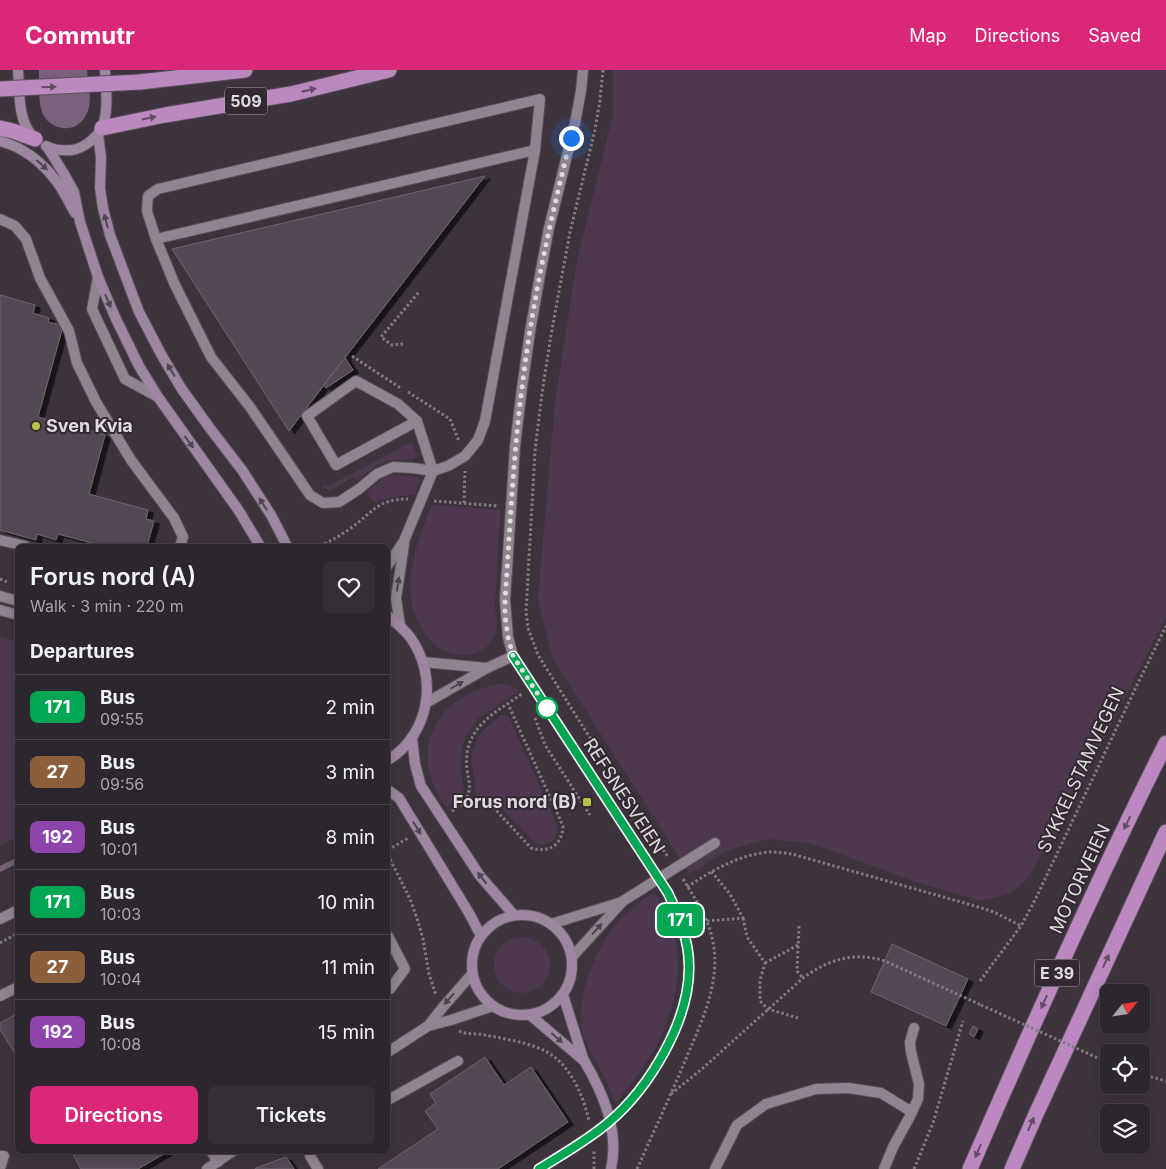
<!DOCTYPE html>
<meta charset="utf-8">
<style>
:root{--surface:#2e262e;--page:#362e36;--text:#f1f3f6;--muted:#a7a5aa;--line:#49434a;--accent:#db2777}
body{margin:0;font-family:Inter,sans-serif;background:var(--page);color:var(--text);height:100vh;display:flex;flex-direction:column;font-size:19px;white-space:nowrap}
*{box-sizing:border-box;margin:0}
p{font-size:16px;color:var(--muted)}
.icon{flex:none;width:28px;height:28px;fill:none;stroke:currentColor;stroke-width:2;stroke-linecap:round;stroke-linejoin:round}
.map{position:relative;flex:1;overflow:hidden}
.side{position:absolute;left:15px;top:474px;width:375px;height:610px;display:flex;flex-direction:column;background:var(--surface);border-radius:8px;box-shadow:0 2px 12px #0003,0 0 0 1px var(--line)}
.side>*{flex:none}
.badge{padding:0 10px;border-radius:8px;font-size:18px;line-height:32px}
.needle{width:32px;rotate:60deg}
.fabs{position:absolute;left:1100px;top:914px;display:grid;gap:10px}
.fabs a{display:grid;place-items:center;width:50px;height:50px;border-radius:8px;background:var(--surface);box-shadow:0 2px 12px #0003,0 0 0 1px var(--line);font-size:25px}
.you{position:absolute;width:25px;height:25px;margin:-12px;border:4px solid #fff;border-radius:50%;background:#1a73e8;box-shadow:0 0 0 8px #1a73e833}
.map>.badge{position:absolute;translate:-50% -50%;box-shadow:0 0 0 2px #fff}
h2{padding:0 15px;font-size:19px;line-height:45px}
.round{display:grid;place-items:center;flex:none;width:52px;height:52px;border-radius:8px;background:var(--page)}
.summary{display:flex;align-items:center;justify-content:space-between;height:85px;padding:0 15px}
h1{font-size:24px;font-weight:600;line-height:38px}
.button{display:flex;gap:10px;margin-top:auto;padding:10px 15px}
.button a{flex:1;height:58px;border-radius:8px;background:var(--accent);color:#fff;font-size:20px;font-weight:600;line-height:58px;text-align:center}
.button a+a{background:var(--page);color:var(--text)}
ul{padding:0;list-style:none}
li{display:flex;align-items:center;gap:15px;height:65px;padding:0 15px;border-top:1px solid var(--line)}
li div{flex:1}
li b{display:block;font-size:19px}
li em{font-style:normal}
li .badge{min-width:55px;font-weight:700;text-align:center}
header{display:flex;align-items:center;gap:30px;box-sizing:border-box;height:70px;padding:0 25px;background:var(--accent);color:#fff}
header strong{font-size:24px}
nav{display:flex;gap:28px;margin-inline-start:auto;font-size:18px}
.map>svg:first-child{display:block}
</style>
<header>
<strong>Commutr</strong>
<nav><a>Map</a><a>Directions</a><a>Saved</a></nav>
</header>
<div class="map">
<svg width="1166" height="1099" viewBox="0 0 1166 1099">
<defs>
<filter id="shadow"><feDropShadow dx="5.5" dy="3" stdDeviation="0" flood-color="#0009"/></filter>
</defs>
<rect width="100%" height="100%" fill="#3d333d"/>
<g fill="#4e3850">
<path d="M613 0H1166V547L1061 753 1027 809 1009 824 981 831 919 813 810 773 768 769 728 780 690 804 553 589 538 529 555 332 577 191 613 44Z"/>
<path d="M411 372 417 384 414 389C407 390 400 389 393 390 379 392 368 402 357 411L352 407 335 418 328 420 322 417 325 415 327 417Z"/>
<path d="M391 405H400L418 407 419 411 415 425 400 426 376 432C372 431 368 426 368 421L383 409Z"/>
<path d="M432 435 500 440C499 471 497 503 495 535 495 543 498 553 496 561 488 590 453 591 434 574 421 562 413 544 411 527 407 500 421 459 432 435Z"/>
<path d="M0 567 18 571 17 767 0 776Z"/>
<path d="M503 614 511 616 520 620 478 649 471 658 464 670 462 678 461 700 464 722 460 729 447 737C404 684 437 621 503 614Z"/>
<path d="M503 645H505L509 647 557 754C560 769 550 777 535 774L499 735 475 724C477 715 473 705 472 696 469 673 484 656 503 645Z"/>
<path d="M654 822C662 833 669 846 673 859 688 912 667 967 635 1009 629 1017 622 1025 615 1033 611 1022 607 1011 601 1001 595 989 587 977 583 963 574 928 597 874 621 848 631 838 643 830 654 822Z"/>
<circle cx="522" cy="895" r="28"/>
</g>
<path fill="#79607b" d="M39 0H87C89 18 95 38 81 52 76 57 70 59 63 58 55 57 48 53 44 46 38 36 39 13 39 0Z"/>
<g fill="none" stroke-linecap="round" stroke-linejoin="round">
<path stroke="#79607b" stroke-width="5.5" d="M0 799 18 790"/>
</g>
<g fill="#534954" stroke="#716571" filter="url(#shadow)">
<path d="M485 106 324 315 289 361 172 179Z"/>
<path d="M0 225 35 235 33 243 49 248 48 252 63 256 38 347 105 365 89 424 148 440 146 449 154 451 147 476H103L58 464 56 470 37 464 36 470 0 460Z"/>
<path d="M345 288 353 300 326 318 324 315Z"/>
<path d="M892 874 968 909 946 956 871 922Z"/>
<path d="M18 943V989L0 959V953Z"/>
<path d="M973 956 978 959 974 967 969 964Z"/>
<path d="M485 987 504 1015 531 997 568 1052 498 1099H378L438 1059 425 1041 436 1033 430 1024Z"/>
<path d="M71 1081H169L138 1099H81Z"/>
<path d="M286 1087 294 1099H255L256 1098Z"/>
</g>
<g fill="none" stroke-linecap="round" stroke-linejoin="round">
<defs>
<g id="lane">
<path d="M540 29 535 80 485 351 478 370 465 386 448 396 433 401 413 398 393 397 377 404 359 419 339 432 323 433 310 425 250 337 211 287 175 215 156 169 147 141 148 126 158 119Z"/>
<path d="M0 149 15 156 26 169 40 208 69 261 77 293 96 332 131 390 174 448 183 467 180 476"/>
<path d="M156 169 535 80"/>
<path d="M98 207 92 239 125 309 158 327"/>
<path d="M356 311 398 334 417 351 336 395 307 346Z"/>
<path d="M0 470 25 476"/>
<path d="M388 495 404 471 433 401 417 351"/>
<path d="M400 556 396 528 404 475"/>
<path d="M623 831 715 773"/>
<path d="M388 866 405 899 390 919"/>
<path d="M0 926 18 917"/>
<path d="M388 1030 458 991"/>
<path d="M211 1081 218 1092"/>
<path d="M311 1081 310 1086 318 1099"/>
<path d="M0 1086H4L0 1098"/>
<path d="M715 1099 737 1055 766 1034 816 1019 848 1018 881 1023 912 1042"/>
<path d="M884 1099 893 1077 909 1048 918 1029 919 1014 911 982 910 972 914 958"/>
</g>
<g id="street">
<path d="M0 526 18 531"/>
<path d="M0 540 18 545"/>
<path d="M423 592 487 598"/>
<path d="M426 633 487 598 513 586"/>
<path d="M0 849 18 840"/>
<path d="M551 854 622 832"/>
<path d="M572 887 623 831"/>
<path d="M428 956 443 937 472 904"/>
<path d="M388 982 428 956 451 950 493 936"/>
<path d="M207 1099 233 1081"/>
<path d="M539 1099C562 1084 588 1070 609 1052 649 1018 690 950 689 896 689 870 679 846 668 823L513 586 508 567 505 530 515 376 522 318 530 262 540 205 549 158 575 53 581 21 583 0"/>
</g>
<g id="secondary">
<path d="M18 0C20 23 17 50 34 68"/>
<path d="M98 64 101 87 100 118 103 138 110 165 139 242 161 284 181 318 209 357 242 400 271 445 287 476"/>
<path d="M0 71C23 77 43 93 57 112 64 121 69 133 75 143"/>
<path d="M46 76C54 80 63 81 72 80 80 79 86 75 92 70 96 66 100 63 102 58 109 40 106 19 105 0"/>
<path d="M48 78 64 104 74 122 80 152 98 207 116 249 139 296 158 327 239 441 260 476"/>
<path d="M388 546C396 553 404 559 410 567 439 607 430 664 388 690"/>
<path d="M412 667 415 694 421 716 480 806 514 845"/>
<path d="M388 720 399 728 469 843 481 866"/>
<circle cx="522" cy="895" r="50"/>
<path d="M563 925C570 946 576 967 583 988 586 995 591 1002 594 1009 608 1036 618 1068 611 1099"/>
<path d="M530 945 583 990"/>
</g>
<g id="highway">
<path d="M140 12 245 0"/>
<path d="M0 58 13 61 35 69"/>
<path d="M102 58 165 45 291 24 389 0"/>
<path d="M970 1099C1032 956 1096 813 1166 673"/>
<path d="M1012 1099 1036 1044 1166 762"/>
</g>
</defs>
<use href="#lane" stroke="#585059" stroke-width="12"/>
<use href="#street" stroke="#585059" stroke-width="12"/>
<use href="#secondary" stroke="#585059" stroke-width="12"/>
<use href="#highway" stroke="#585059" stroke-width="17"/>
<g stroke="#837b83" stroke-width="3" stroke-dasharray="2.5 2.5" stroke-linecap="butt">
<path d="M603 0 600 30 595 60 570 162 551 265 542 323 535 381 526 542 528 558 538 585 592 671 668 787"/>
<path d="M403 274 392 275 381 267 419 222"/>
<path d="M352 286 402 319"/>
<path d="M408 322 450 349 459 371"/>
<path d="M434 431 498 436"/>
<path d="M464 433 465 401"/>
<path d="M320 476C331 471 341 465 351 458 372 443 377 429 408 429"/>
<path d="M0 509 7 512"/>
<path d="M535 648 545 675 590 745"/>
<path d="M465 732C472 718 469 713 467 699 462 658 495 643 523 623"/>
<path d="M452 741C468 730 476 726 494 738L531 778C549 783 562 776 563 756L508 634"/>
<path d="M388 780 408 768"/>
<path d="M388 785 410 829 417 848 423 869 429 904 436 925"/>
<path d="M388 798 393 795"/>
<path d="M687 817C713 800 738 785 769 782 777 782 785 783 792 784L975 836 994 842 1021 856"/>
<path d="M743 848 747 867 765 893 760 910V931L768 939 798 948"/>
<path d="M707 851 743 848 730 824 711 801"/>
<path d="M799 856 797 901 803 908"/>
<path d="M0 873 18 863"/>
<path d="M765 893 798 875"/>
<path d="M980 911 1021 856 1036 828 1136 617 1166 556"/>
<path d="M459 961C467 965 477 963 485 965 505 969 527 972 545 981 570 994 583 1024 589 1051"/>
<path d="M1141 1004 1166 1011"/>
<path d="M671 1024 703 998 803 908C827 890 855 881 885 891L981 935"/>
<path d="M594 1099V1080"/>
<path d="M637 1099C653 1063 670 1027 685 991 700 955 719 918 714 878 711 852 696 830 683 809"/>
<path d="M914 1099 933 1053 963 951"/>
</g>
<use href="#lane" stroke="#908491" stroke-width="10"/>
<use href="#street" stroke="#908491" stroke-width="10"/>
<use href="#secondary" stroke="#9d869f" stroke-width="10"/>
<use href="#highway" stroke="#bb89bf" stroke-width="15"/>
<defs>
<path id="highway-bridge" d="M0 19 140 12"/>
</defs>
<use href="#highway-bridge" stroke="#585059" stroke-width="17" stroke-linecap="butt"/>
<path stroke="#837b83" stroke-width="3" stroke-dasharray="2.5 2.5" stroke-linecap="butt" d="M981 935 1109 993"/>
<use href="#highway-bridge" stroke="#bb89bf" stroke-width="15"/>
</g>
<defs><path id="oneway-solid" d="M-6-.8H1V-3.2L6.5 0L1 3.2V.8H-6Z" transform="scale(1.25)"/></defs>
<g fill="#624b64">
<use href="#oneway-solid" transform="translate(49 17) rotate(-2)"/>
<use href="#oneway-solid" transform="translate(309 20) rotate(-13)"/>
<use href="#oneway-solid" transform="translate(149 48) rotate(-11)"/>
<use href="#oneway-solid" transform="translate(1127 753) rotate(116)"/>
<use href="#oneway-solid" transform="translate(1106 891) rotate(-65)"/>
<use href="#oneway-solid" transform="translate(1044 932) rotate(114)"/>
<use href="#oneway-solid" transform="translate(1031 1054) rotate(-66)"/>
<use href="#oneway-solid" transform="translate(978 1081) rotate(114)"/>
</g>
<g fill="#524553">
<use href="#oneway-solid" transform="translate(42 95) rotate(42)"/>
<use href="#oneway-solid" transform="translate(106 151) rotate(-105)"/>
<use href="#oneway-solid" transform="translate(108 231) rotate(67)"/>
<use href="#oneway-solid" transform="translate(171 300) rotate(-121)"/>
<use href="#oneway-solid" transform="translate(189 372) rotate(54)"/>
<use href="#oneway-solid" transform="translate(263 434) rotate(-123)"/>
<use href="#oneway-solid" transform="translate(417 758) rotate(58)"/>
<use href="#oneway-solid" transform="translate(482 808) rotate(-128)"/>
<use href="#oneway-solid" transform="translate(557 968) rotate(41)"/>
</g>
<g fill="#4e444f">
<use href="#oneway-solid" transform="translate(398 514) rotate(-81)"/>
<use href="#oneway-solid" transform="translate(457 615) rotate(-30)"/>
<use href="#oneway-solid" transform="translate(597 859) rotate(-48)"/>
<use href="#oneway-solid" transform="translate(449 929) rotate(132)"/>
</g>
<g fill="none" stroke-linecap="round" stroke-linejoin="round">
<defs>
<path id="line" d="M513 586 668 823C679 846 689 870 689 896 690 951 649 1018 609 1052 588 1070 563 1084 539 1099"/>
</defs>
<use href="#line" stroke="#fff" stroke-width="11"/>
<use href="#line" stroke="#00a651" stroke-width="8"/>
<path stroke="#e1dbe1" stroke-width="5" stroke-dasharray="0 9" d="M547 638 513 586 508 567 505 546V530C510 459 513 388 522 318 532 233 550 151 571 68"/>
</g>
<g fill="#b7c148" stroke="#322933" stroke-width="2">
<circle cx="36" cy="356" r="5"/>
<rect x="582" y="727" width="10" height="10" rx="2.5"/>
</g>
<circle fill="#fff" stroke="#00a651" stroke-width="2.5" cx="547" cy="638" r="10"/>
<g text-anchor="middle" stroke-width="4" stroke-linejoin="round" paint-order="stroke">
<g fill="#322933" stroke="#aca6ad" stroke-width="1">
<rect x="225" y="17.5" width="42" height="27" rx="4"/>
<rect x="1034.5" y="889.5" width="45" height="27" rx="4"/>
</g>
<g font-size="16" font-weight="bold" fill="#e1dbe1">
<text x="246" y="37">509</text>
<text x="1057" y="909">E 39</text>
</g>
<g font-size="18" font-weight="bold" fill="#e1dbe1" stroke="#322933" text-anchor="start">
<text x="46" y="362">Sven Kvia</text>
<text x="577" y="738" text-anchor="end">Forus nord (B)</text>
</g>
<g font-size="18" fill="#e1dbe1" stroke="#322933">
<text transform="translate(1081 700) rotate(-65)" y="6">SYKKELSTAMVEGEN</text>
<text transform="translate(624 726) rotate(57)" y="6">REFSNESVEIEN</text>
<text transform="translate(1080 809) rotate(-65)" y="6">MOTORVEIEN</text>
</g>
</g>
</svg>
<div class="fabs">
<a><svg class="needle" viewBox="-14 -14 28 28"><path d="M0-13l5 13h-10z" fill="#e53935"/><path d="M0 13l5-13h-10z" fill="#a7a5aa"/></svg></a>
<a><svg class="icon" aria-label="locate" viewBox="0 0 24 24"><circle cx="12" cy="12" r="6"/><path d="M12 2v4M12 18v4M2 12h4M18 12h4"/></svg></a>
<a><svg class="icon" aria-label="layers" viewBox="0 0 24 24"><path d="M12 4l9 5-9 5-9-5zM3 14l9 5 9-5"/></svg></a>
</div>
<div class="you" style="left:571px;top:68px"></div>
<b class="badge" style="left:680px;top:850px;background:#00a651;color:#fff">171</b>
<section class="side">
<div class="summary"><div><h1>Forus nord (A)</h1><p>Walk · 3 min · 220 m</p></div><a class="round"><svg class="icon" aria-label="heart" viewBox="0 0 24 24"><path d="M12 20l-8-8c-3-5 5-10 8-4 3-6 11-1 8 4z"/></svg></a></div>
<h2>Departures</h2>
<ul>
<li><span class="badge" style="background:#00a651;color:#fff">171</span><div><b>Bus</b><p>09:55</p></div><em>2 min</em></li>
<li><span class="badge" style="background:#8b5e3c;color:#fff">27</span><div><b>Bus</b><p>09:56</p></div><em>3 min</em></li>
<li><span class="badge" style="background:#8e44ad;color:#fff">192</span><div><b>Bus</b><p>10:01</p></div><em>8 min</em></li>
<li><span class="badge" style="background:#00a651;color:#fff">171</span><div><b>Bus</b><p>10:03</p></div><em>10 min</em></li>
<li><span class="badge" style="background:#8b5e3c;color:#fff">27</span><div><b>Bus</b><p>10:04</p></div><em>11 min</em></li>
<li><span class="badge" style="background:#8e44ad;color:#fff">192</span><div><b>Bus</b><p>10:08</p></div><em>15 min</em></li>
</ul>
<div class="button"><a>Directions</a><a>Tickets</a></div>
</section>
</div>
